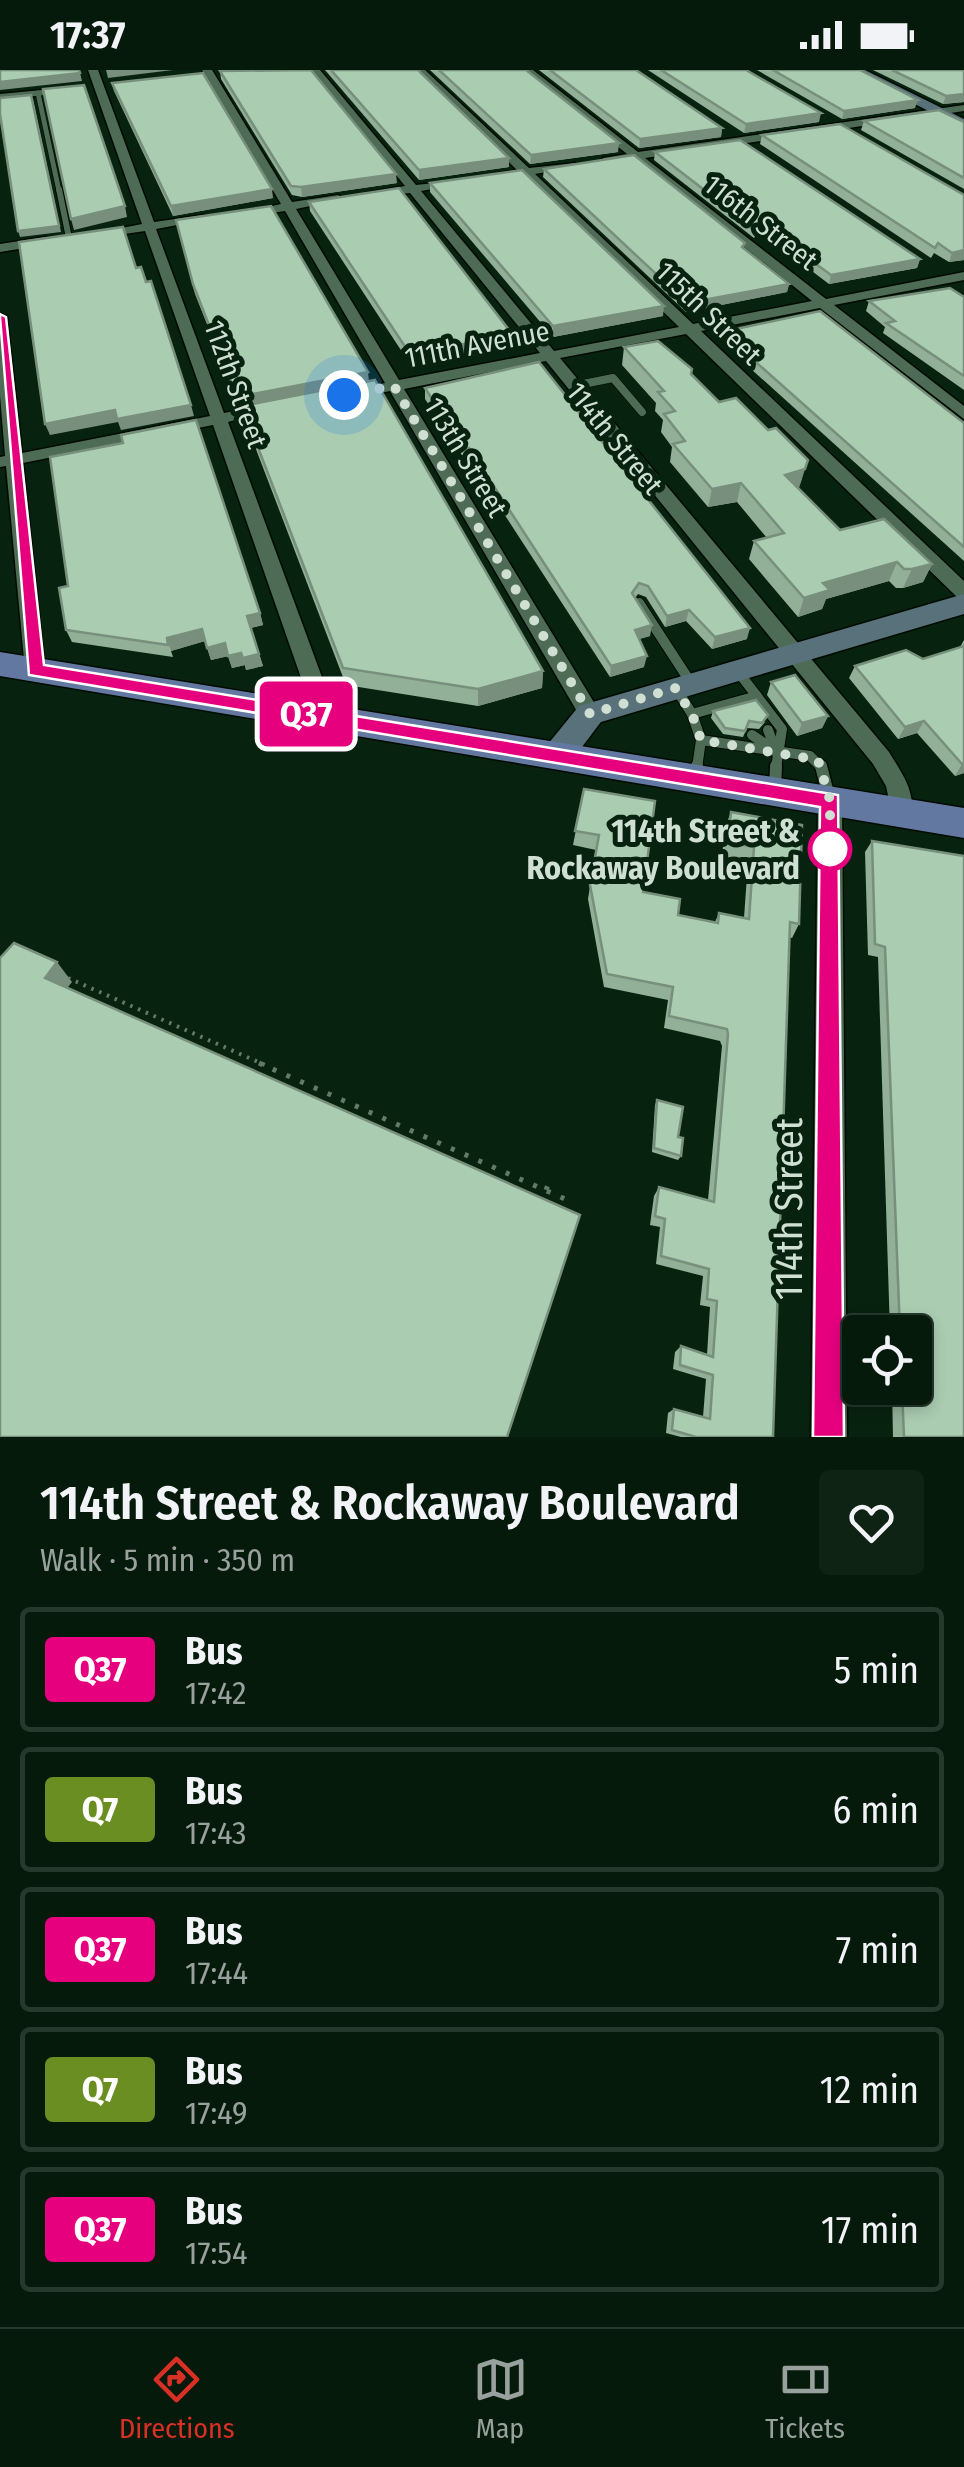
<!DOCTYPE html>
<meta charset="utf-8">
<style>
:root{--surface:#061a0c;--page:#0f2315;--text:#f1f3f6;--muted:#98a19d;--line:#27382d;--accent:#d93025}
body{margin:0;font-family:"Fira Sans Condensed",sans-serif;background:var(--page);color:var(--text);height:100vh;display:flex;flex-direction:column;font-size:38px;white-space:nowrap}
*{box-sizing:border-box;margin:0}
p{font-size:32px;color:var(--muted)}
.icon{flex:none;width:55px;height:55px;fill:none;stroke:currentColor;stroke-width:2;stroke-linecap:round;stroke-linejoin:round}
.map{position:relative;height:1367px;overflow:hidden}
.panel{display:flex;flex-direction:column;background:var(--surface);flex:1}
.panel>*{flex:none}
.badge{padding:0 20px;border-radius:8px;font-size:35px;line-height:65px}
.controls{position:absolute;left:842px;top:1245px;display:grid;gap:20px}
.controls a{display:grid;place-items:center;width:90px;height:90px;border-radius:10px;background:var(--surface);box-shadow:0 5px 15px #0003,0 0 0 2px var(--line);font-size:50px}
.you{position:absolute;width:50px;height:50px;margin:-25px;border:8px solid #fff;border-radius:50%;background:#1a73e8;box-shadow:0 0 0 15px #1a73e833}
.map>.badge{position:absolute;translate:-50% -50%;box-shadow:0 0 0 5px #fff}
.round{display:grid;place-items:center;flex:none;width:105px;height:105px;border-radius:10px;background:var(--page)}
.head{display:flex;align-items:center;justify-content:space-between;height:170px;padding:0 40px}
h1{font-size:48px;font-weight:600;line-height:75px}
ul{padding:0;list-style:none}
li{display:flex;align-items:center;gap:30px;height:125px;margin:0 20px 15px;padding:0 20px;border:5px solid var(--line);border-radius:10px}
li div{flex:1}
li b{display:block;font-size:38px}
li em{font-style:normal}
li .badge{min-width:110px;font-weight:700;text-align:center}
.status{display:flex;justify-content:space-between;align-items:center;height:70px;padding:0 50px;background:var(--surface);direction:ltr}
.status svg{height:28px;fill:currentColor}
.tab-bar{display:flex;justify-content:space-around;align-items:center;height:140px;border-top:2px solid var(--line);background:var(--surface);font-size:28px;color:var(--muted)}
.tab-bar a{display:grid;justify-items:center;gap:5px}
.tab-bar .active{color:var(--accent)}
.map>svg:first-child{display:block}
</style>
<div class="status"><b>17:37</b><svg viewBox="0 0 49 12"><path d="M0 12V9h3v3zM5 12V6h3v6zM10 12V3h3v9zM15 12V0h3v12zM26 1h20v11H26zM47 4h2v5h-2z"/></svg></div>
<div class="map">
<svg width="964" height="1367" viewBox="0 0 964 1367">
<rect width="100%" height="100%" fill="#082210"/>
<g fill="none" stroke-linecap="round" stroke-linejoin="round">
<defs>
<path id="lane-far4" d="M38 23 59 121"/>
<path id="lane-far3" d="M59 119 69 168"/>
<path id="lane-far2" d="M573 316 613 308 642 342"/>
<g id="lane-far1">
<path d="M639 533 691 613"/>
<path d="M736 599 782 659 776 698"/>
<path d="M675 617 692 644 701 670"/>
<path d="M692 644 757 626"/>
<path d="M768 660 776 681"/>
<path d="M752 665 773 679"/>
<path d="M697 698 701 670 810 686 822 698"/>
</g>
<g id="lane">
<path d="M821 696 830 731"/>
<path d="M695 708 697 696"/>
<path d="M775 721 776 696"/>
</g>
<g id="street">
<path d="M88 0H98L154 152 204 145 210 149 156 159 224 343 271 334 279 339 228 352 337 648 334 654 326 656 315 648 213 355 23 393 45 600 35 608 25 600 6 396 0 397V387L5 386 0 325V243L7 247 22 383 210 346 145 161 97 168 91 164 142 154Z"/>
<path d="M202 0H212L292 132 338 125 344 129 296 139 399 310 540 283 410 123 366 127V123L405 116 310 0H320L416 115 461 110V114L421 121 554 281 679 257 523 106 494 108V104L517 100 415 0H425L529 98 575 93V97L535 104 693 254 812 231 634 89 603 92V88L627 84 522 0H533L638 82 964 35V41L645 88 826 229 964 202V210L834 235 964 336V349L820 238 701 261 964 511V528L957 527 686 264 560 288 889 682C901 702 919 725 909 749L901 752 893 749 886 716 873 694 546 291 404 319 601 644 598 650H582L390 321 352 329 344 324 385 313 285 141 246 147 240 143 281 134Z"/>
<path d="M74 17 71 22 0 30V24Z"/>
<path d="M46 167 50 168V174L0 182V174Z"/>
<path d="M830 722 838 724 842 731 847 1367H811L818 731 822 724Z"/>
</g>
<g id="secondary">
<path d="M848 0H865L964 49V59Z"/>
<path d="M964 524V544L601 652C585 671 570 703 543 694L539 685 579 636Z"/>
</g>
<path id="primary" d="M0 582 964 738V768L0 606Z"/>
</defs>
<use href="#lane-far4" stroke="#000b01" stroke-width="6"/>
<use href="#lane-far3" stroke="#000b01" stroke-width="8"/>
<use href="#lane-far2" stroke="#000b01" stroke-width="9"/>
<use href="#lane-far1" stroke="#000b01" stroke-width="12"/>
<use href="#lane" stroke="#000b01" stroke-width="15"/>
<use href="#street" stroke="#000b01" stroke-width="3"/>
<use href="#secondary" stroke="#000b01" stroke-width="3"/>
<use href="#primary" stroke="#000b01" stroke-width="3"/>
<path stroke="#637969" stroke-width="4" stroke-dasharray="2.5 6" stroke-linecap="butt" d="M68 908 265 995"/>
<g stroke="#637969" stroke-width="5" stroke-dasharray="4 11" stroke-linecap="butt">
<path d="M259 993 565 1129"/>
<path d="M546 1120 551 1107"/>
</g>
<use href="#lane-far4" stroke="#4e6b55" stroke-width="5"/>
<use href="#lane-far3" stroke="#4e6b55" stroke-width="6"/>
<use href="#lane-far2" stroke="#4e6b55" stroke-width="8"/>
<use href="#lane-far1" stroke="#4e6b55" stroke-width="10"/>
<use href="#lane" stroke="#4e6b55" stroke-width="12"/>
<use href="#street" fill="#4e6b55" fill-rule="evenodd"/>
<use href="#secondary" fill="#58717b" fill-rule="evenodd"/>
<use href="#primary" fill="#6378a1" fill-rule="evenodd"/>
</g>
<g fill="#92af98">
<path d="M325 0H418L509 88V97L419 110Z"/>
<path d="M430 0H526L618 82 530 94Z"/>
<path d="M539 0H636L722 58 721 67 639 78Z"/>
<path d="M648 0H746L819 52 744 63Z"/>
<path d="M757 0H860L915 38 842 49Z"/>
<path d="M873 0H964V32L943 34Z"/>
<path d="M220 1 397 113 302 127 292 125 221 9Z"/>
<path d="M112 13 273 128 173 146 114 21Z"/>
<path d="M864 51 964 52V119L861 60Z"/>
<path d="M762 65 964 190 949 192 934 183 931 188 760 74Z"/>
<path d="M655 82 920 189 917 198 829 214 759 161 754 168 654 90Z"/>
<path d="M544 99 744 178 789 214 787 222 686 242 543 107Z"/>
<path d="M430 113 663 246 553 267 430 122Z"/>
<path d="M309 132 513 265V275L410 294 310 141Z"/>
<path d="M176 150 368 311 543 601 542 618 478 636 346 615 246 353 242 337H240L195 224Z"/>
<path d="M964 227V320L883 263 885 257 866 241 869 231Z"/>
<path d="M722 262 964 353V491L720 271Z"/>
<path d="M624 277 691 304 719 332 802 409 798 418 840 460 932 494 923 512 903 518H896L889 511 826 529 822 539 798 547 749 489 754 471 767 468 737 432 708 437 670 392 672 377 661 362 663 350 655 341 656 333 622 295Z"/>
<path d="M425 318 747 569 712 579 686 551 665 557 646 527 638 524 635 528 650 566 639 569 644 597 610 607 469 390H465L425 329Z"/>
<path d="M260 543 263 555 251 558 263 596 246 600 245 595 232 598 228 586 211 590 205 571 171 581 173 587 72 572 66 560Z"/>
<path d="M964 570V703L955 706 917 663 898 669 849 608 855 596 923 589 960 577Z"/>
<path d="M771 612 828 646 822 658 797 666 767 625Z"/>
<path d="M713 641 765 652 759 659 747 658 743 667 723 664 711 648Z"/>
<path d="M584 719 643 822 678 845 715 852 719 843 744 848 748 792 722 786 725 757 731 742 802 755 799 854 792 868 789 867 773 1367H681L666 1363 668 1343 674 1339 703 1347 706 1309 673 1299 675 1282 681 1276 707 1285 710 1237 700 1235 703 1206 656 1194 660 1157 650 1155 654 1126 659 1117 708 1130 722 976 720 971 664 958 668 930 604 917 588 829 596 780 573 775Z"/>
<path d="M872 771 964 1367H893L892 1318H915V1262H890L878 887 868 885 865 782Z"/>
<path d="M657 1030 678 1067 681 1086 678 1090 652 1082 655 1035Z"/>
</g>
<g fill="#778f7c">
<path d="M106 0H173L108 8Z"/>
<path d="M80 3 82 11 0 20V12Z"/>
<path d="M964 24V32L943 34 946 26Z"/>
<path d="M33 30 61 162 20 167 18 161Z"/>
<path d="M918 30 915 38 842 49 844 41Z"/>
<path d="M821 43 819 52 744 63 746 54Z"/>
<path d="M722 58 721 67 639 78 640 69Z"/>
<path d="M619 73 618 82 530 94 531 85Z"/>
<path d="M509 88V97L419 110V100Z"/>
<path d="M396 104 397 113 302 127 301 117Z"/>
<path d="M272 119 273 128 173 146 171 136Z"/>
<path d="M125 136 127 147 74 160 71 149Z"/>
<path d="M964 180V190L949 192 952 183Z"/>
<path d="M920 189 917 198 829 214 831 205Z"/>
<path d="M789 214 787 222 686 242 687 233Z"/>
<path d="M664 236 663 246 553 267V256Z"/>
<path d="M513 265V275L410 294V284Z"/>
<path d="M368 302 369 312 240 337 237 327Z"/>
<path d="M191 335 194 346 121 360 118 352 50 365 45 354 115 340Z"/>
<path d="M469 378V390H465V379Z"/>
<path d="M808 390 799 418 779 424 785 405Z"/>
<path d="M741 413 737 432 708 437 712 419Z"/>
<path d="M897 492 889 511 826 529 822 539 798 547 804 528 823 513Z"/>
<path d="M932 494 923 512 903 518 912 499Z"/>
<path d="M689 540 686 551 665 557 667 546Z"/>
<path d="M260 543 263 555 250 558 247 546Z"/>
<path d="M652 555 650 566 633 571 635 560Z"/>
<path d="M750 558 747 569 712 579 715 567Z"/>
<path d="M202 559 205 571 171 581 173 587 167 568Z"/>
<path d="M225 573 229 586 211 590 207 578Z"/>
<path d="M241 583 245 595 232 598 228 586Z"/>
<path d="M259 584 263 596 246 600 243 588Z"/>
<path d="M647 586 644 597 610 607 611 596Z"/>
<path d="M543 601 542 618 478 636V619Z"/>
<path d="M828 646 822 658 797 666 802 653Z"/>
<path d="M924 651 917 663 898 669 905 657Z"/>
<path d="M964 693V703L955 706 962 694Z"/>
<path d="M57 892 72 912 60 927 45 908Z"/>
</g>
<g fill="#aaccb1" stroke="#778f7c" stroke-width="2.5">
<path d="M0 0H79L80 3 0 12Z"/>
<path d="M311 0 396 104 301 117 291 116 220 1Z"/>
<path d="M331 0H418L509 88 419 100Z"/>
<path d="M439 0H526L619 73 531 85Z"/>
<path d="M550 0H636L722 58 640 69Z"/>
<path d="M661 0H746L821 43 746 54Z"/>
<path d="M773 0H860L918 30 844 41Z"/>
<path d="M892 0H964V24L946 26Z"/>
<path d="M203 3 272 119 171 136 112 13Z"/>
<path d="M84 15 125 136 71 149 43 19Z"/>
<path d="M31 25 59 156 18 161 0 44V28Z"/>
<path d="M939 40 964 52V108L864 51Z"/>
<path d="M840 54 964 125V180L952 183 938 173 935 178 762 65Z"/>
<path d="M740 70 920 189 831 205 760 153 755 159 655 82Z"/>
<path d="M634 85 745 173 742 177 789 214 687 233 544 99Z"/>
<path d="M522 100 664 236 553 256 430 113Z"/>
<path d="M399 118 513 265 410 284 309 132Z"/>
<path d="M271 136 368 302 237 327 193 214 176 150Z"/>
<path d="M123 157 136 198 141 197 146 212 151 211 191 335 117 349 115 340 45 354 19 172Z"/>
<path d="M950 218 964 227V306L886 253 895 251 869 231Z"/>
<path d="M820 241 964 353V477L722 262Z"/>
<path d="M658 271 692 299 691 304 719 332 736 328 768 360 776 358 808 390 805 399 785 405 840 460 884 449 932 494 912 499H904L897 492 823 513 830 520 804 528 754 471 784 463 741 413 712 419 673 374 685 371 664 344 675 341 658 322 664 321 624 277Z"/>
<path d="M539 292 750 558 715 567 689 540 667 546 648 516 639 513 632 523 652 555 635 560 647 586 611 596 469 378 465 379 425 318Z"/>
<path d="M375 310 543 601 478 619 343 598 242 336Z"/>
<path d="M196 350 260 543 247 546 259 584 243 588 241 583 228 586 225 573 207 578 202 559 167 568 168 575 66 560 59 518 68 516 50 387 123 373 121 365Z"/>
<path d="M964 576V693L962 694 924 651 905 657 855 596 906 580 923 589Z"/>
<path d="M795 605 828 646 802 653 771 612Z"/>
<path d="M756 630 768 645 762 653 749 651 745 661 725 658 713 641Z"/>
<path d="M584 719 655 731 643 822 680 829 678 845 718 853 719 843 749 849 754 777 728 772 731 742 802 755 799 854 790 852 773 1367H696L672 1360 674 1339 710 1349 713 1305 680 1295 681 1276 713 1287 717 1231 707 1229 709 1199 661 1186 665 1149 655 1146 659 1117 714 1132 728 964 727 959 669 946 673 917 607 904 590 815 599 765 575 761Z"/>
<path d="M872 771 964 786V1367H904L902 1318H915V1262H900L885 877 875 874Z"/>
<path d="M14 873 57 892 45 908 580 1145 507 1367H0V888Z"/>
<path d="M657 1030 683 1037 678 1067 683 1068 681 1086 654 1078Z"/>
</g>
<path fill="#e6007e" stroke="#fff" stroke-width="2.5" d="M0 244 6 247 44 595 838 725 844 1367H813L820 737 29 605 0 247Z"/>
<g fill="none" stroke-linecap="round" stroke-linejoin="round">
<path stroke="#cfdfd2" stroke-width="10" stroke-dasharray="0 18" d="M344 325 394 316 590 644 675 618 692 644 701 670 818 690 830 730V779"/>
</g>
<circle fill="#fff" stroke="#e6007e" stroke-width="5" cx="830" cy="779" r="20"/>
<g text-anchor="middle" stroke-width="10" stroke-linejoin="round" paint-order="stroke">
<g font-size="28" fill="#cfdfd2" stroke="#082210">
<text transform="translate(761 152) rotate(38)" y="10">116th Street</text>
<text transform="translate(709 243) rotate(44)" y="10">115th Street</text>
<text transform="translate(477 274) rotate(-11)" y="10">111th Avenue</text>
<text transform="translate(236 314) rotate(70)" y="10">112th Street</text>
<text transform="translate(615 368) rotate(51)" y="10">114th Street</text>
<text transform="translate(466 387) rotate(59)" y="10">113th Street</text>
</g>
<g font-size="32" font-weight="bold" fill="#cfdfd2" stroke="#082210" text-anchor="end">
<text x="800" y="772">114th Street &amp;<tspan x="800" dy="37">Rockaway Boulevard</tspan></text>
</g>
<g font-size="38" fill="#cfdfd2" stroke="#082210">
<text transform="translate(789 1139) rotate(-90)" y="13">114th Street</text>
</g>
</g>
</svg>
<div class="controls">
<a><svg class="icon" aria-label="locate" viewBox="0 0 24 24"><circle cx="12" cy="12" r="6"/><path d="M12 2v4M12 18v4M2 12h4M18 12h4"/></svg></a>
</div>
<div class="you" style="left:344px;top:325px"></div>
<b class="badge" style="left:306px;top:644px;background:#e6007e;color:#fff">Q37</b>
</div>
<section class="panel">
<div class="head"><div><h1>114th Street &amp; Rockaway Boulevard</h1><p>Walk · 5 min · 350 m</p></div><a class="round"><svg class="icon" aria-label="heart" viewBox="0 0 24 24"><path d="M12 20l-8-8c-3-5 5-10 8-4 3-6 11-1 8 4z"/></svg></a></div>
<ul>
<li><span class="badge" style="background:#e6007e;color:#fff">Q37</span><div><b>Bus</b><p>17:42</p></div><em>5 min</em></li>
<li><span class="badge" style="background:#6b8e23;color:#fff">Q7</span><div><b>Bus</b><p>17:43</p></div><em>6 min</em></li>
<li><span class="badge" style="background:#e6007e;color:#fff">Q37</span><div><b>Bus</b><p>17:44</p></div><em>7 min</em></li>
<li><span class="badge" style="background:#6b8e23;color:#fff">Q7</span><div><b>Bus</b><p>17:49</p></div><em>12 min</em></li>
<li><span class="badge" style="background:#e6007e;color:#fff">Q37</span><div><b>Bus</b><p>17:54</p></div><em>17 min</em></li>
</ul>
</section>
<nav class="tab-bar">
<a class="active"><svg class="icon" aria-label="directions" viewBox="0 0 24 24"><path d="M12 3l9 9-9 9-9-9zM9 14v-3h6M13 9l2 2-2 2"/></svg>Directions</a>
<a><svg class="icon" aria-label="map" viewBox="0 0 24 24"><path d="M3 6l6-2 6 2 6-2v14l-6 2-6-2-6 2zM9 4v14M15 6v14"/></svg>Map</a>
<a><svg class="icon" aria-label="tickets" viewBox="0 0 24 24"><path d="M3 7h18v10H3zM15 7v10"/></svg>Tickets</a>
</nav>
